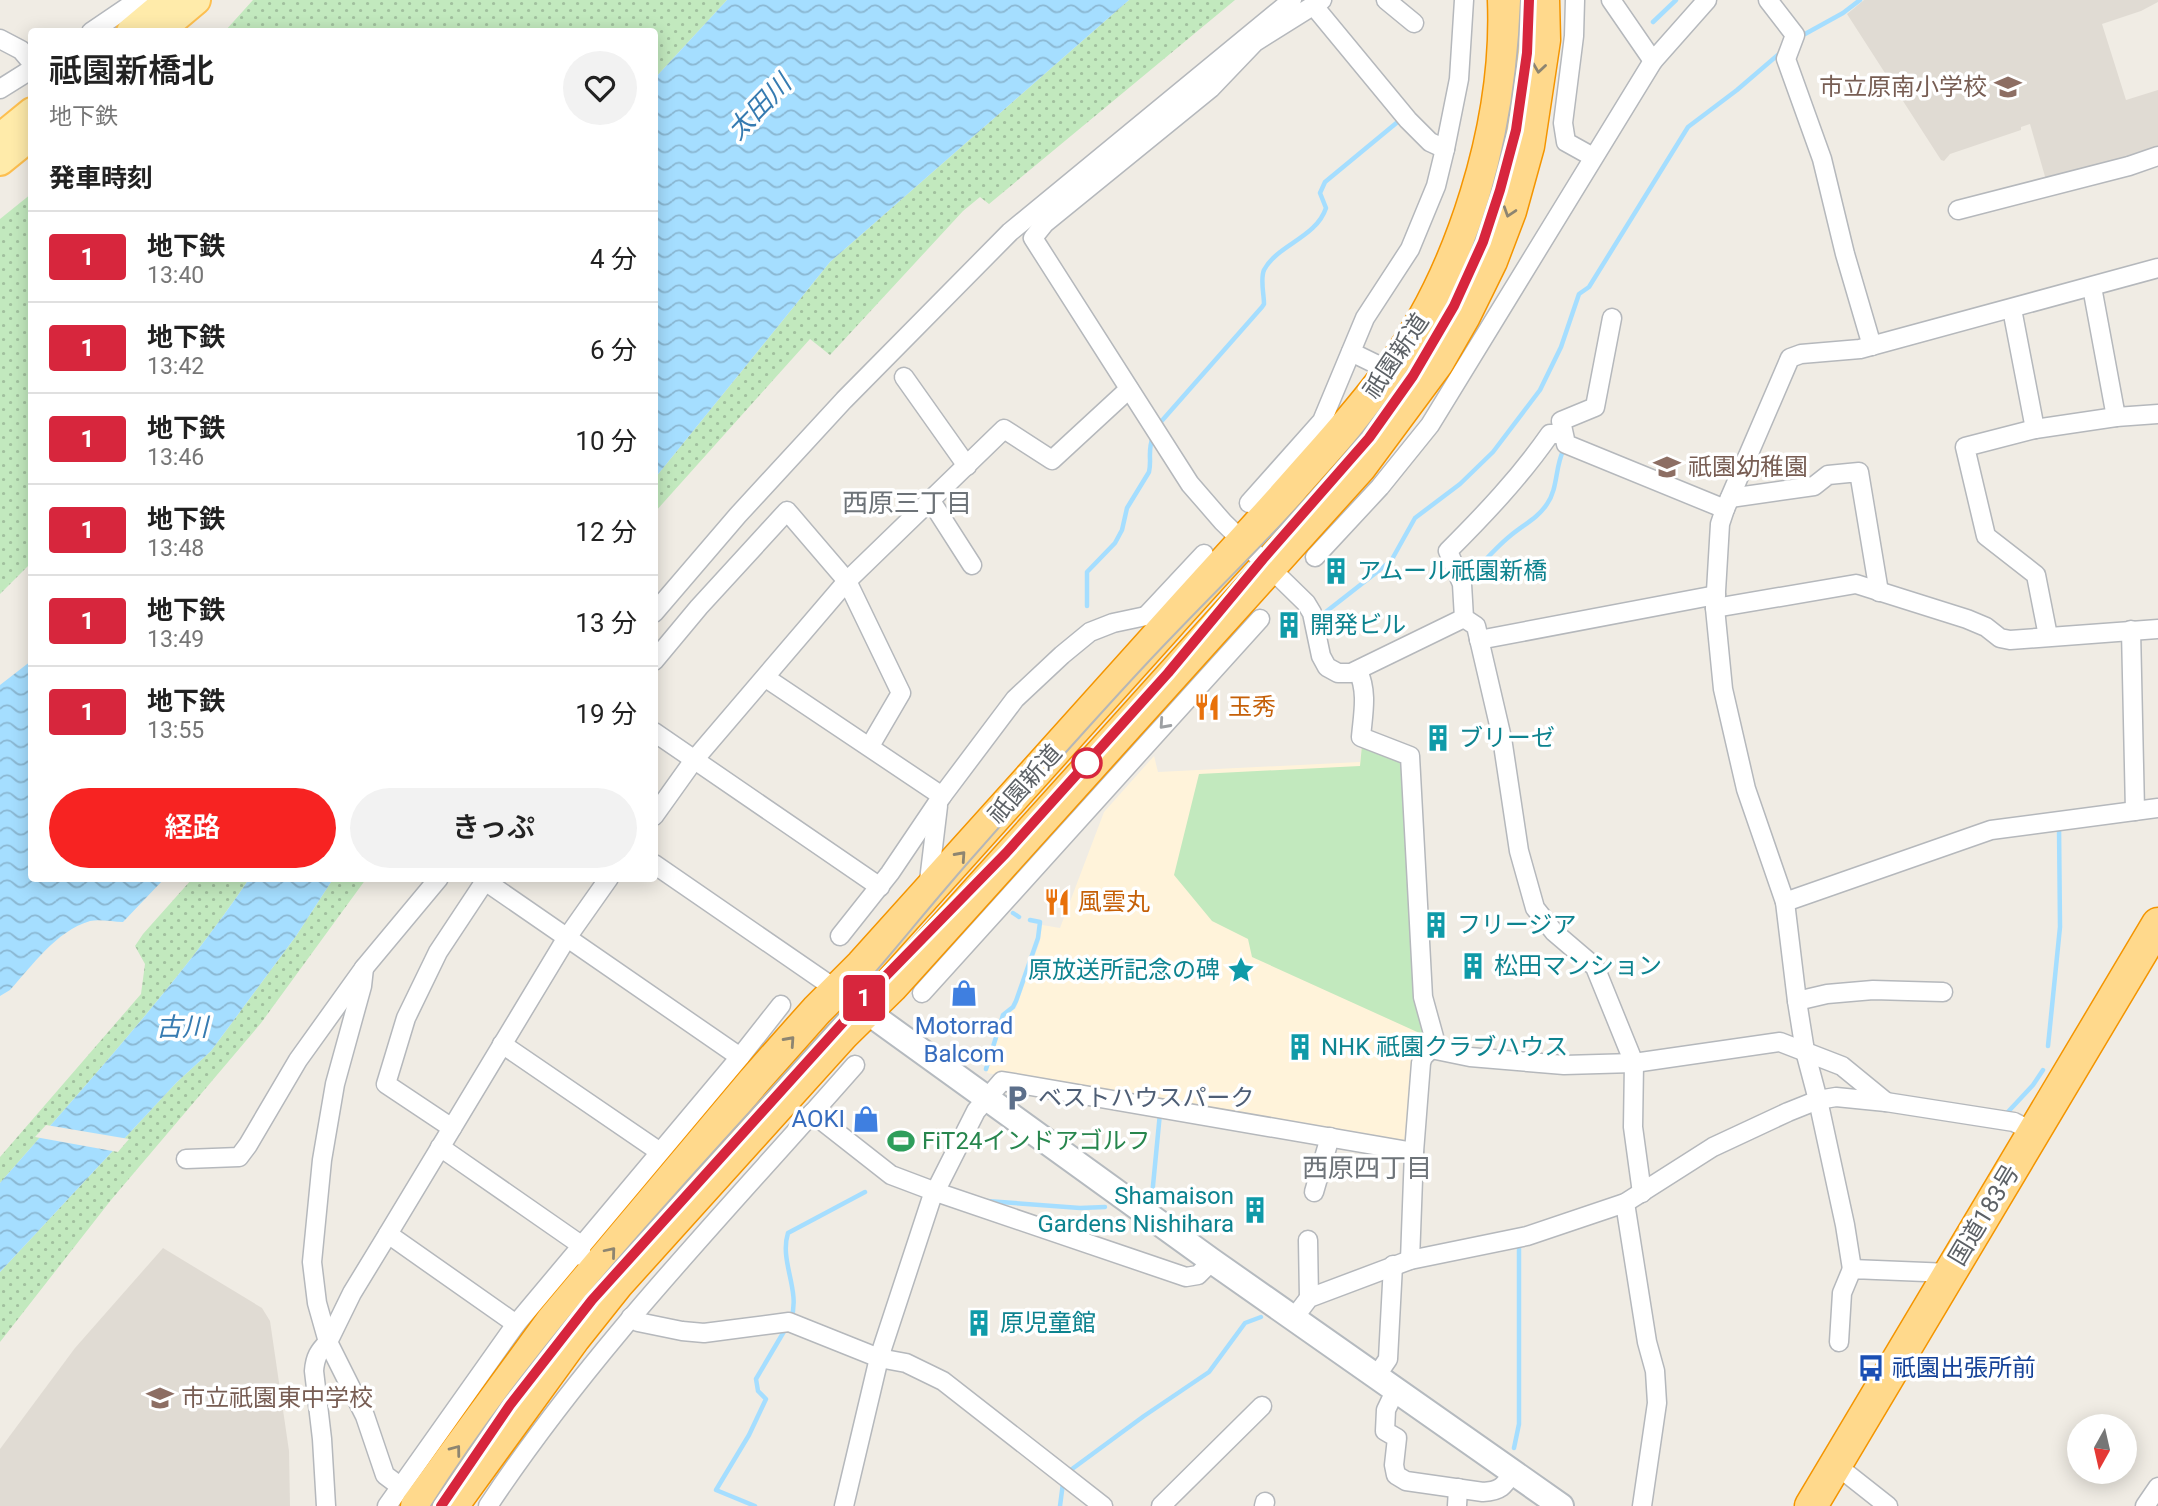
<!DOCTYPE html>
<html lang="ja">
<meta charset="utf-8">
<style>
:root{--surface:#fff;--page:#f2f2f2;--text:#222;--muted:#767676;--line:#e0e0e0;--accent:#f72322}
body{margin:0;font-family:Roboto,"Noto Sans JP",sans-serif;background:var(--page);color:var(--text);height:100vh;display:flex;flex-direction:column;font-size:26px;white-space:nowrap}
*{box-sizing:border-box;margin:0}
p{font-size:23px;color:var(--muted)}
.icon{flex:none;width:38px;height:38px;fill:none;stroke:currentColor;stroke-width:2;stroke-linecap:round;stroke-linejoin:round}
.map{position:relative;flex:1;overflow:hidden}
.sheet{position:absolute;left:28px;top:28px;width:630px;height:854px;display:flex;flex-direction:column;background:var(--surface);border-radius:7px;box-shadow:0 4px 18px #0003}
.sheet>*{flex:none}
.badge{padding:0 14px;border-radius:5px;font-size:24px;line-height:46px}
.needle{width:46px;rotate:188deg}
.tools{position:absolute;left:2067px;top:1414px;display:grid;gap:14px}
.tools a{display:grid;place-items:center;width:70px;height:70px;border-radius:50%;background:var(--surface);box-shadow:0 4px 18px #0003;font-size:35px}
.map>.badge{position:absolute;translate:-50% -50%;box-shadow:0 0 0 4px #fff}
h2{padding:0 21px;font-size:26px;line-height:63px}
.round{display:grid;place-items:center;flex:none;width:74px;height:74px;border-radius:37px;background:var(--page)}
.headline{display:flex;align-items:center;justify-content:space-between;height:119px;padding:0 21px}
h1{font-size:33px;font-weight:600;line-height:52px}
.action{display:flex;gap:14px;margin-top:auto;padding:14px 21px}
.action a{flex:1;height:80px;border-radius:42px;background:var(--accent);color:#fff;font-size:28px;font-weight:600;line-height:80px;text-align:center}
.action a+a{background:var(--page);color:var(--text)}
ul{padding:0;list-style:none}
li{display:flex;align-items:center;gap:21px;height:91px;padding:0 21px;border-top:2px solid var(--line)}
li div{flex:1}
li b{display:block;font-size:26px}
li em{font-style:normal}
li .badge{min-width:77px;font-weight:700;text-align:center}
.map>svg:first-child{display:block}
</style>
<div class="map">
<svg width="2158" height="1506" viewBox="0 0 2158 1506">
<defs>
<pattern id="grass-dots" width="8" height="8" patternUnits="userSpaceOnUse" patternTransform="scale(1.75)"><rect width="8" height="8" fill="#c2e9be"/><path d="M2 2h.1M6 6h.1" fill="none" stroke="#a1c09e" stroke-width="1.8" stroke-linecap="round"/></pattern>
<pattern id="water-waves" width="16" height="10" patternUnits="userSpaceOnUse" patternTransform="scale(1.75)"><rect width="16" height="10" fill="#a5deff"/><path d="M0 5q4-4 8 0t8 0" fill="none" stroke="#8ab7d2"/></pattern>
</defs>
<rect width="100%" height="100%" fill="#f0ece4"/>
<path fill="#fff3da" d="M1362 744 1428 1038 1410 1142 1405 1146 987 1073 1005 1017 1016 1008 1040 941 1042 925 1060 928 1104 812 1154 756 1158 772 1360 762Z"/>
<g fill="#e0dbd3">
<path d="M1864 0H2158V2L2141 11 2102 24 2126 100 2158 90V151L2046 180 2030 124 2021 127V130L1950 154 1944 161 1941 160 1847 14Z"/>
<path d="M163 1248 262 1308 270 1321 289 1451 290 1506H0V1449L75 1348Z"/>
</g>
<g fill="url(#grass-dots)">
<path d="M253 0H727L655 78 654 32 225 31Z"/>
<path d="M1129 0H1235L989 204 980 197 963 211 830 355 810 339 655 512V478L830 262Z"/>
<path d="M31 194V563L0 594V219Z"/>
<path d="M192 879H249C176 987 86 1084 0 1183V1157L141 994 145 964 135 946 143 934Z"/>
<path d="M333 879H366L261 1023 111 1200 0 1342V1272L177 1082 211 1051 296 936Z"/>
</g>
<path fill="#c2e9be" d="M1362 745 1403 761 1426 1036 1252 957 1248 939 1212 921 1174 875 1199 774 1360 766Z"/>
<g fill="url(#water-waves)">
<path d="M727 0H1129L830 262 655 478V78Z"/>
<path d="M31 661 32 878 164 879 123 922C113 922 100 919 90 921 56 931 32 966 10 990L0 996V685Z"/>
<path d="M249 879H333L296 936 211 1051 177 1082 0 1272V1183C86 1084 176 987 249 879Z"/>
</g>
<path fill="#f0ece4" d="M46 1125 129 1139 118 1152 35 1137Z"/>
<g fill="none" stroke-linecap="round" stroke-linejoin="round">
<g stroke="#a5deff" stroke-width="4.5">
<path d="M1653 22 1676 0"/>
<path d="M1805 34 1843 13 1860 0"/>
<path d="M1159 424 1262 307 1264 304C1264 294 1260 279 1264 270 1277 245 1316 238 1326 208L1320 193 1325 182 1400 120"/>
<path d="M1467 580C1481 565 1494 549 1510 536 1523 525 1538 518 1547 504 1558 488 1555 468 1563 451"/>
<path d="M1087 606V572L1115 543 1122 530 1127 508 1149 472C1152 459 1147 453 1153 436"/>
<path d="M1318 618 1391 561 1415 518 1460 484 1493 452 1540 390 1561 347 1579 294 1589 287 1688 127 1737 90 1779 54"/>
<path d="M1013 913 1019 917"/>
<path d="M2048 1046 2060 927 2059 826H2061"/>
<path d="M986 1069 1003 1015 1013 1007 1016 1001 1038 938 1040 922 1030 920"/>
<path d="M2006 1114 2033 1085 2043 1070"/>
<path d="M1152 1196 1160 1113"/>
<path d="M987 1201 1080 1208 1105 1207"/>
<path d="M791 1319C801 1291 779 1261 788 1233L865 1192"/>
<path d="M1514 1448 1519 1424V1244"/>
<path d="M1068 1472 1144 1416 1209 1372 1245 1323 1261 1317"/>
<path d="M755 1506 716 1490 749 1435 766 1399 758 1391 756 1379 786 1328"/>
<path d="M1060 1506 1063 1483"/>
</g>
<defs>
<g id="street">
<path d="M1322 0 1255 42 1211 88 1045 223 1033 238 1190 484 1223 522 1306 603 1312 613 1321 656 1327 667 1338 673H1351L1464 618"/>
<path d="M1386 0 1414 23"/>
<path d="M1575 0 1574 36 1563 123 1566 142 1593 157"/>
<path d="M1611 0 1653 61"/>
<path d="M1768 0 1795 35 1786 59 1822 159 1845 254 1872 346"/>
<path d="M1313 5 1408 120 1430 142 1445 149"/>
<path d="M91 32 138 0"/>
<path d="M0 39 21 50 32 63"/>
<path d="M0 89 32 69"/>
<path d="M1958 210 2129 166 2158 156"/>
<path d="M2092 287 2116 417 2158 414"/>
<path d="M2012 309 2035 429 2116 417"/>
<path d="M1612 318 1595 407 1561 421 1566 444 1725 509"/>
<path d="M1351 352 1390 371"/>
<path d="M904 377 967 466"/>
<path d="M2035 429 1965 447 1986 536 2036 575 2048 636"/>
<path d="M1562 434H1550C1520 477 1485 514 1448 551L1462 584 1464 618 1476 626 1502 738 1519 851 1535 908 1554 932 1595 967 1634 1063 1633 1127 1642 1193"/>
<path d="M1730 498 1814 486 1828 475 1859 472 1879 592"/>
<path d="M931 501 972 565"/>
<path d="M1249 503 1322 421 1365 318 1410 249 1436 186 1445 149 1459 79 1464 0"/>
<path d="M1315 557 1380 487 1430 425 1653 61 1707 0"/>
<path d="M1715 608 1856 584 1967 619 1986 627 2000 638 2010 640 2158 629"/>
<path d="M654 613 738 515 844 400 1010 232 1292 0"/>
<path d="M1146 616 1204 554"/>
<path d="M2131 630 2135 811"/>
<path d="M1479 640 1716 595"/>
<path d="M654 661 699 607 787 511 847 581 901 693 870 746"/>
<path d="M1358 671C1368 692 1363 714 1361 737L1410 756 1423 997 1434 1037 1431 1049 1470 1057 1564 1065 1634 1063 1780 1042 1842 1066 1886 1102"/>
<path d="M766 678 942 796"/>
<path d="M654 732 880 887"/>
<path d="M654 816 694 760 847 581 1004 429 1052 460 1129 389"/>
<path d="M654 864 837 990"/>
<path d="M486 878 485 881 740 1057"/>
<path d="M928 889 938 806"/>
<path d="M1785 902 1991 830 2158 808"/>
<path d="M840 936 890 873 942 796 1015 699 1062 655 1090 632 1113 623 1146 616 1174 619"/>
<path d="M922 993 1260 619"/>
<path d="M1797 1001 1827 994 1873 990 1943 992"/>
<path d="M502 1044 660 1152"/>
<path d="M812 1113 891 1175 936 1192 1186 1277 1198 1275 1212 1261"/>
<path d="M452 1128 386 1084 406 1018 438 952 487 878"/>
<path d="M440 1147 581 1245V1256"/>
<path d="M186 1159 239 1157 248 1145 298 1060 364 968 439 878"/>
<path d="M1314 1192 1330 1137"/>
<path d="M1625 1203 1647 1342 1655 1371 1657 1403 1642 1506"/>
<path d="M388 1234 352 1293 328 1342 365 1416 385 1475 401 1487"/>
<path d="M1308 1240 1309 1298"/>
<path d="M1410 1260 1414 1152 1421 1063 1423 1057 1431 1049 1423 1045"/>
<path d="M1852 1269 1845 1225 1818 1100 1805 1051 1797 1001 1785 902 1746 789 1723 689 1715 608 1720 524 1725 509 1790 358 1801 354 1860 349 2158 268"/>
<path d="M631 1317 638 1322 682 1331 704 1333 789 1322 879 1358 906 1363 943 1381 1103 1506"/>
<path d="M1293 1319 1309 1298 1410 1260 1527 1236 1625 1203 1713 1147 1788 1112 1818 1100 1836 1097 1886 1102 2014 1122 2033 1132"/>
<path d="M516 1324 388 1234 566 939 609 878"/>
<path d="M1839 1342 1842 1293 1852 1269 1950 1273"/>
<path d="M1377 1375 1388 1359 1393 1265"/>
<path d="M1396 1389 1386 1410 1385 1431 1397 1438 1394 1465 1396 1475 1406 1481 1483 1492C1501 1491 1504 1486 1513 1472"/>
<path d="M1836 1465 1888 1506"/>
<path d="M326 1506 322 1439 314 1371C315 1357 319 1351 328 1342L317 1303 312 1262 322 1160 335 1084 362 986 364 968"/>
<path d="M387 1506 516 1324 740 1057 781 1005"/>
<path d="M488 1506C594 1346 729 1209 855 1065"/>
<path d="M844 1506 879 1358 931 1200 976 1111 1002 1081 1414 1152"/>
<path d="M1161 1506 1262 1406"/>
<path d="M1264 1506 1265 1502"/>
<path d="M1457 1506 1458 1488"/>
<path d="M2145 1506 2158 1487"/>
</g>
<path id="secondary" d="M837 990 1212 1261 1561 1506"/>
<g id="primary">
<path d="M131 32 169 0"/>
<path d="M158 32 196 0"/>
<path d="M0 138 32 112"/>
<path d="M0 161 32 135"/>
</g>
<g id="highway">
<path d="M417 1506 553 1320 754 1081 817 1010 862 965C964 853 1065 740 1166 627 1207 581 1249 536 1290 490 1324 451 1360 413 1390 371 1463 272 1509 123 1504 0"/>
<path d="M452 1506 574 1338 617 1284 843 1034 892 986 1360 467 1437 363 1464 316 1491 261 1510 211 1528 146 1544 40 1543 0"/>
<path d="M1811 1506 2158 924"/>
</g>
</defs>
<use href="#street" stroke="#b5b8bc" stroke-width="21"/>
<use href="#secondary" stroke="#b5babf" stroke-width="28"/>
<use href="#primary" stroke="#fdbf50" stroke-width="32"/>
<use href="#highway" stroke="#f49500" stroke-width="35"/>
<use href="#street" stroke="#fff" stroke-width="18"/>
<use href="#secondary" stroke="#fff" stroke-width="24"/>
<use href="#primary" stroke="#ffebaa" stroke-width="28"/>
<use href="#highway" stroke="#ffd98c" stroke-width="32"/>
<g stroke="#b5b6b7" stroke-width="2">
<path d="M879 982 990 871 1168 673 1269 552"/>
<path d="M431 1506C545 1326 695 1174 837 1016 884 964 927 909 973 857 1031 791 1090 724 1151 659 1256 547 1377 442 1448 303 1496 209 1517 104 1521 0"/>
</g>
</g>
<defs><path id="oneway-chevron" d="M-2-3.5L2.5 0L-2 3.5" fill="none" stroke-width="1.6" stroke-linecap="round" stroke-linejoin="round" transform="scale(1.75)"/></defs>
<g stroke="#8d8571">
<use href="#oneway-chevron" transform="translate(1539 68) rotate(98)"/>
<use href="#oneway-chevron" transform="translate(1509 212) rotate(108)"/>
<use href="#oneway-chevron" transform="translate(961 856) rotate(-48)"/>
<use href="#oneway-chevron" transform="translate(790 1041) rotate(-48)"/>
<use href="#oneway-chevron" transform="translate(611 1252) rotate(-50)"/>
<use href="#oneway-chevron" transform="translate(456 1450) rotate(-53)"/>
</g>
<use stroke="#9da0a3" href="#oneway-chevron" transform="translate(1164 724) rotate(132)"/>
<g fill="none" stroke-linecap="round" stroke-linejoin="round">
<defs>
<path id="line" d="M441 1506 510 1405 592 1300 875 987 1006 853 1168 673 1263 559 1369 438 1413 376 1454 306 1483 242 1500 190 1516 130 1527 53 1529 0"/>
</defs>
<use href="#line" stroke="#fff" stroke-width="16"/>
<use href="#line" stroke="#d7263d" stroke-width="10"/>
</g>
<defs>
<symbol id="school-bare" viewBox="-9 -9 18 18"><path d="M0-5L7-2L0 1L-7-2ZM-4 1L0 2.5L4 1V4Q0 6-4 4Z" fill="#8d6e63" stroke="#fff" stroke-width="2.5" paint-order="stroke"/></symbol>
<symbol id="building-bare" viewBox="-9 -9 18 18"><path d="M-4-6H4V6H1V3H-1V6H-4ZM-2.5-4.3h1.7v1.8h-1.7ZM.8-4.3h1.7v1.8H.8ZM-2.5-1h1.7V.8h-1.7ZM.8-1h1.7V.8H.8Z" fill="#0f9aa8" stroke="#fff" stroke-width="2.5" paint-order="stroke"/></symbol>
<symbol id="restaurant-bare" viewBox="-9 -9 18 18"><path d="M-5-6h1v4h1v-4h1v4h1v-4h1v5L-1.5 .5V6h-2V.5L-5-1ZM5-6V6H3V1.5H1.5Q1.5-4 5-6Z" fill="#e8710a" stroke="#fff" stroke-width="2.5" paint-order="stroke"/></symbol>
<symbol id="sight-bare" viewBox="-9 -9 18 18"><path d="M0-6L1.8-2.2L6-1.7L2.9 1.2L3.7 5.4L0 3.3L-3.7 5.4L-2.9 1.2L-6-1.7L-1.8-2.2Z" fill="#0f9aa8" stroke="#fff" stroke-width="2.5" paint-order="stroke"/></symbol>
<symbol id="shop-bare" viewBox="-9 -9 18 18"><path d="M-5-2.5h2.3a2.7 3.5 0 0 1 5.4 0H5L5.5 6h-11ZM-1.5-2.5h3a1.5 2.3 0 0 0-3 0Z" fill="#3f7fe0" stroke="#fff" stroke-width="2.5" paint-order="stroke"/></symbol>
<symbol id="parking-bare" viewBox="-9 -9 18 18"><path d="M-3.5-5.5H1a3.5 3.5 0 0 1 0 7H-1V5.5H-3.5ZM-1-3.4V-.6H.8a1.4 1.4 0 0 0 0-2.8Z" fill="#5c6f8a" stroke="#fff" stroke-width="2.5" paint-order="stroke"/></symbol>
<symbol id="stadium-bare" viewBox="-9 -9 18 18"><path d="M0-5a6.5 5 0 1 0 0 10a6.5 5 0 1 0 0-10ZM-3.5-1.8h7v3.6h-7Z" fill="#2e9e5b" stroke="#fff" stroke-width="2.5" paint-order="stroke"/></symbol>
<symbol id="bus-bare" viewBox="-9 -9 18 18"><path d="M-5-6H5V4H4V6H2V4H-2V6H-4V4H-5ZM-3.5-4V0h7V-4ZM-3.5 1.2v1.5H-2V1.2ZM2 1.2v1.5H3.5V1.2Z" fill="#1a4fb4" stroke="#fff" stroke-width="2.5" paint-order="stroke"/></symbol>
</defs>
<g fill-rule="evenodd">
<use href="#school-bare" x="1989" y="68" width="38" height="38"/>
<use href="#school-bare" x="1648" y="448" width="38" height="38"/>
<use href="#building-bare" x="1317" y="552" width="38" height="38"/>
<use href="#building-bare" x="1270" y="606" width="38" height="38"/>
<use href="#restaurant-bare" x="1188" y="688" width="38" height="38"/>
<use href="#building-bare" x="1419" y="719" width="38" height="38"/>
<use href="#restaurant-bare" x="1038" y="883" width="38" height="38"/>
<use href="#building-bare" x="1417" y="906" width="38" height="38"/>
<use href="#building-bare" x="1454" y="947" width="38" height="38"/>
<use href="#sight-bare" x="1222" y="951" width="38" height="38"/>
<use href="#shop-bare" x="945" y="974" width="38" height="38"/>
<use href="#building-bare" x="1281" y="1028" width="38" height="38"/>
<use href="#parking-bare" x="998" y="1079" width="38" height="38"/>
<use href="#shop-bare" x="847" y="1100" width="38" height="38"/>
<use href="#stadium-bare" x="882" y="1122" width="38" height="38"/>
<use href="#building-bare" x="1236" y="1191" width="38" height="38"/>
<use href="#building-bare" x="960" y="1304" width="38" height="38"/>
<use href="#bus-bare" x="1852" y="1349" width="38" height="38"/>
<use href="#school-bare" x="141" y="1379" width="38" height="38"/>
</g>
<circle fill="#fff" stroke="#d7263d" stroke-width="3.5" cx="1087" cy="763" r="14"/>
<g text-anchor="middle" stroke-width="7" stroke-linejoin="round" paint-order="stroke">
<g font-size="24" fill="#785e54" stroke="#fff" text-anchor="start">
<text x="1987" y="95" text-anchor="end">市立原南小学校</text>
<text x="1688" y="475">祇園幼稚園</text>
<text x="181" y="1406">市立祇園東中学校</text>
</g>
<g font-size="24" fill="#5c6166" stroke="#fff">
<text transform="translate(1396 356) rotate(-56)" y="8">祇園新道</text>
<text transform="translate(1025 784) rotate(-48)" y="8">祇園新道</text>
<text transform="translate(1984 1215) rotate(-59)" y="8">国道183号</text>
</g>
<g font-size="24" fill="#0d838f" stroke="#fff" text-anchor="start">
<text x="1357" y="579">アムール祇園新橋</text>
<text x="1310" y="633">開発ビル</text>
<text x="1459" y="746">ブリーゼ</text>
<text x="1457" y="933">フリージア</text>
<text x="1494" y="974">松田マンション</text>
<text x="1220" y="978" text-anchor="end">原放送所記念の碑</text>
<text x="1321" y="1055">NHK 祇園クラブハウス</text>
<text x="1234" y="1204" text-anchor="end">Shamaison<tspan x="1234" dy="28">Gardens Nishihara</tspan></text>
<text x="1000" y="1331">原児童館</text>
</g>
<g font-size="24" fill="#c56008" stroke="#fff" text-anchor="start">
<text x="1228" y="715">玉秀</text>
<text x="1078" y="910">風雲丸</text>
</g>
<g font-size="24" fill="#366cbe" stroke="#fff">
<text x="964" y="1034">Motorrad<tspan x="964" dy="28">Balcom</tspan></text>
<text x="845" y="1127" text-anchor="end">AOKI</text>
</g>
<g font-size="24" fill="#4e5e75" stroke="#fff" text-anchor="start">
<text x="1038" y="1106">ベストハウスパーク</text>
</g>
<g font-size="24" fill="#27864d" stroke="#fff" text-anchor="start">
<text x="922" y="1149">FiT24インドアゴルフ</text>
</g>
<g font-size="24" fill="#164399" stroke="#fff" text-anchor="start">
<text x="1892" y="1376">祇園出張所前</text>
</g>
<g font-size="26" font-style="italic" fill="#367bb1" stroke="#fff">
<text transform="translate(759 107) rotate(-46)" y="9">太田川</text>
<text x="182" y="1036">古川</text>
</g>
<g font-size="26" fill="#6d7378" stroke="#fff">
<text x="907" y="512">西原三丁目</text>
<text x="1367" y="1177">西原四丁目</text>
</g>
</g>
</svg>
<div class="tools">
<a><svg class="needle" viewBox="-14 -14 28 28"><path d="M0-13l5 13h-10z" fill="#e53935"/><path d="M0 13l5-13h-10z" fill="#767676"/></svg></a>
</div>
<b class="badge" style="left:864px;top:998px;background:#d7263d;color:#fff">1</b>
<section class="sheet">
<div class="headline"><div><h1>祗園新橋北</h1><p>地下鉄</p></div><a class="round"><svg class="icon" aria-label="heart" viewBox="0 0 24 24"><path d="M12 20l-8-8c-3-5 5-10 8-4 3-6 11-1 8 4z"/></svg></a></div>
<h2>発車時刻</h2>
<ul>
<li><span class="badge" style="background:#d7263d;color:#fff">1</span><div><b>地下鉄</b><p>13:40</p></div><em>4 分</em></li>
<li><span class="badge" style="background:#d7263d;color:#fff">1</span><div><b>地下鉄</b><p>13:42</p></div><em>6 分</em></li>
<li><span class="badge" style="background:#d7263d;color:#fff">1</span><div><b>地下鉄</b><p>13:46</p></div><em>10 分</em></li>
<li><span class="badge" style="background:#d7263d;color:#fff">1</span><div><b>地下鉄</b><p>13:48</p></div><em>12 分</em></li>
<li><span class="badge" style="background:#d7263d;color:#fff">1</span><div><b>地下鉄</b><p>13:49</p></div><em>13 分</em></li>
<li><span class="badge" style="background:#d7263d;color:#fff">1</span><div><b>地下鉄</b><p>13:55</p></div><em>19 分</em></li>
</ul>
<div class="action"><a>経路</a><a>きっぷ</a></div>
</section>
</div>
